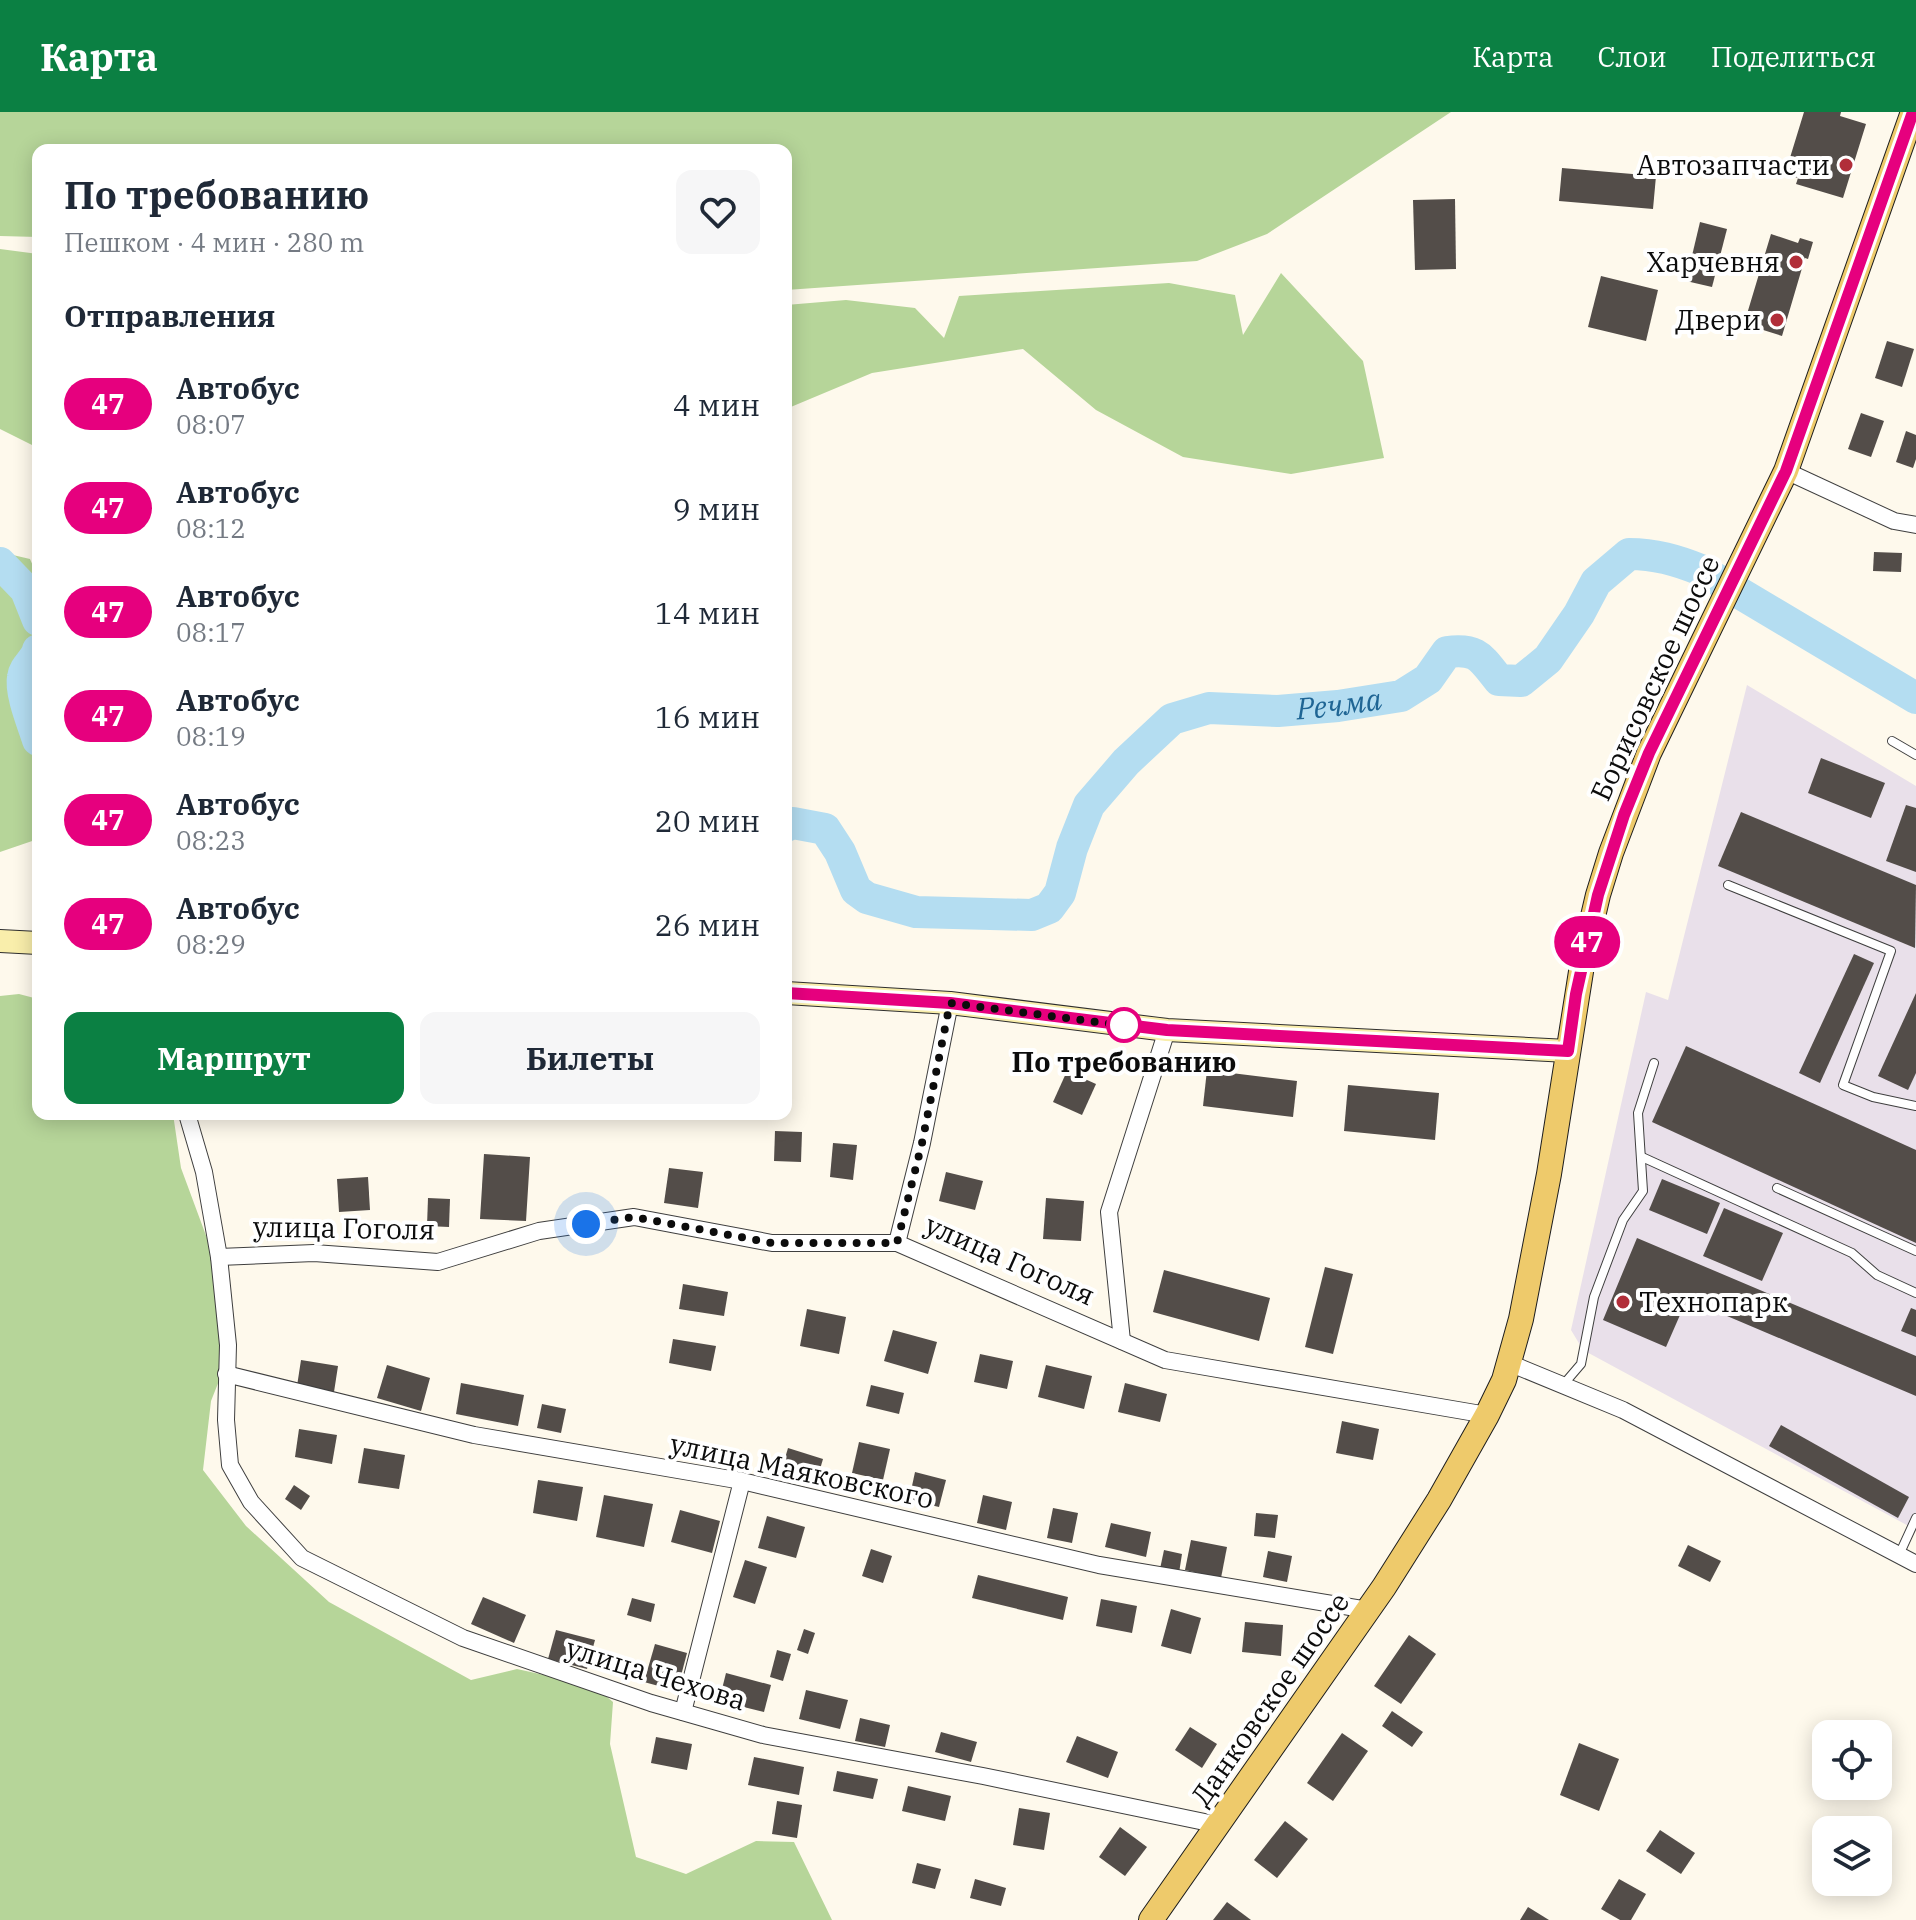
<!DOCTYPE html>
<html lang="ru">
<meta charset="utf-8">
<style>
:root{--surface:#fff;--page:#f6f6f7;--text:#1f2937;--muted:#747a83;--accent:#0b8043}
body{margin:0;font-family:"IBM Plex Serif",serif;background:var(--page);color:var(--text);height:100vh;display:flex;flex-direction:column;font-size:30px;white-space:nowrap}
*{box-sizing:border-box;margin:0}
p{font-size:26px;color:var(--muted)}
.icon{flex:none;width:44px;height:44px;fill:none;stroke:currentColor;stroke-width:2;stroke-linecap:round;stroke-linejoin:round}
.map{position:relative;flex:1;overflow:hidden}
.panel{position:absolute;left:32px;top:32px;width:760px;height:976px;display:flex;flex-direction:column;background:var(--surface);border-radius:16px;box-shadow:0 4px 20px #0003}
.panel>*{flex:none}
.badge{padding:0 16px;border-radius:26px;font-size:28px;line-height:52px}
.controls{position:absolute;left:1812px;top:1608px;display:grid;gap:16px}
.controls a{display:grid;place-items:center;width:80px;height:80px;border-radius:16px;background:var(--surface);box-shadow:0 4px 20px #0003;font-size:40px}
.you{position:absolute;width:40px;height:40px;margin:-20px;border:6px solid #fff;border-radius:50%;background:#1a73e8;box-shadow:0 0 0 12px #1a73e833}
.map>.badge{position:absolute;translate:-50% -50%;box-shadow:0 0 0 4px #fff}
h2{padding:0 32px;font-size:30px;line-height:72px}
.round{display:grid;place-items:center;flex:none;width:84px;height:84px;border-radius:16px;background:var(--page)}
.summary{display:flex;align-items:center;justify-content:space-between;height:136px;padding:0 32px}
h1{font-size:38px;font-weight:700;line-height:60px}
.action{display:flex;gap:16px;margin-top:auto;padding:16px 32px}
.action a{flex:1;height:92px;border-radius:16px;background:var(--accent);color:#fff;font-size:32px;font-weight:700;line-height:92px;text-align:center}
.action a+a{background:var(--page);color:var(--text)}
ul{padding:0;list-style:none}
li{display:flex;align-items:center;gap:24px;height:104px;padding:0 32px}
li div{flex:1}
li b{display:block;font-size:30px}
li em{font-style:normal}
li .badge{min-width:88px;font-weight:700;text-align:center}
header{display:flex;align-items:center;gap:48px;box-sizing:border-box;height:112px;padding:0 40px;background:var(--accent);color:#fff}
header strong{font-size:38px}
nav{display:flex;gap:44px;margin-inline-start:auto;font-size:28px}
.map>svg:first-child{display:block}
</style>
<header>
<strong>Карта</strong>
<nav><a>Карта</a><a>Слои</a><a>Поделиться</a></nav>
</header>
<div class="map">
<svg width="1916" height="1808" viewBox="0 0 1916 1808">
<rect width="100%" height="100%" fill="#fef9ec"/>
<path fill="#e9e0ea" d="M1747 573 1916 674V1418L1583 1238 1571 1218 1646 880 1668 888Z"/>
<g fill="#b6d599">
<path d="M0 0H1451L1267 122 1197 149 786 178V38H38V125L0 124Z"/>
<path d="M0 137 38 142V336L0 317Z"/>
<path d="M1281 161 1363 249 1384 346 1291 362 1183 345 1096 298 1023 237 872 261 786 297V193L846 188 915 196 944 226 959 184 1169 171 1235 183 1243 223Z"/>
<path d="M0 440 30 447 38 465V727L0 740Z"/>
<path d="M19 882 38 887V1002H173L181 1056 218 1156 234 1231 211 1289 203 1358 246 1414 329 1490 471 1568 517 1557 594 1574 613 1590 610 1632 636 1745 686 1762 756 1729 794 1730 832 1808H0V884Z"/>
</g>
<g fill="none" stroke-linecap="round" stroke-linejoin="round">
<g stroke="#b4ddf1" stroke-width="32">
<path d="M0 451 26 478 38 508"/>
<path d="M38 538C36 548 24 555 23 565 20 581 33 612 38 628"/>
<path id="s1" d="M786 714 793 711 825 717 840 740 856 778 867 786 916 800 1032 803 1049 796 1060 781 1072 736 1089 693 1126 650 1172 607 1209 596 1278 599 1338 594 1401 584 1428 567 1447 540C1478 536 1481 546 1499 568L1521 569 1548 547 1579 502 1596 470 1629 442C1655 442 1676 448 1701 458L1916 586"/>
</g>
</g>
<g fill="#534d49">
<path d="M1804 0H1841L1840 4 1866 12 1843 86 1796 72 1798 66 1785 62Z"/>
<path d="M1562 56 1656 64 1653 97 1559 89Z"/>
<path d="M1455 87 1456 157 1415 158 1413 88Z"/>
<path d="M1700 110 1727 117 1712 175 1686 169Z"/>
<path d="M1771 122 1798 131 1800 126 1813 130 1808 147 1805 146 1782 224 1744 212Z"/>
<path d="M1601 164 1658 178 1646 229 1588 215Z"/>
<path d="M1887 229 1914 237 1902 275 1875 266Z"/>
<path d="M1861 301 1884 309 1871 345 1848 337Z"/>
<path d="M1906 319 1916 323V347L1913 356 1896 350Z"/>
<path d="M1874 440 1902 441 1901 460 1873 459Z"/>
<path d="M1821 646 1885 671 1871 706 1808 681Z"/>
<path d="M1906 693 1916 696V760L1886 749Z"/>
<path d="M1741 700 1916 773 1915 836 1718 754Z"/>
<path d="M1854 842 1874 851 1820 971 1799 961Z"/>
<path d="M1916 881V961L1908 978 1878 964Z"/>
<path d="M1686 934 1916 1038V1131L1652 1010Z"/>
<path d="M1207 958 1297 969 1293 1005 1203 994Z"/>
<path d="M1067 959 1096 972 1082 1003 1053 990Z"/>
<path d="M1348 973 1439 981 1435 1028 1344 1019Z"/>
<path d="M775 1019 802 1020 801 1050 774 1049Z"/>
<path d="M833 1031 857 1033 853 1068 830 1065Z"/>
<path d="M484 1042 530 1045 526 1109 480 1107Z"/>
<path d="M669 1056 703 1060 698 1096 664 1091Z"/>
<path d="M946 1060 983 1069 975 1098 939 1089Z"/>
<path d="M368 1065 370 1098 339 1100 337 1067Z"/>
<path d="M1662 1067 1720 1091 1707 1122 1649 1098Z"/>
<path d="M428 1086 450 1087 449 1115 427 1114Z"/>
<path d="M1046 1086 1084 1089 1081 1129 1043 1127Z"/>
<path d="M1724 1096 1783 1121 1762 1169 1703 1144Z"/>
<path d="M1637 1126 1916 1244V1284L1687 1187 1666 1235 1603 1208Z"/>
<path d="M1325 1155 1353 1162 1333 1242 1305 1235Z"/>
<path d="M1164 1158 1270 1186 1259 1229 1153 1200Z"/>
<path d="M683 1172 728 1180 724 1204 679 1197Z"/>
<path d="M1911 1196 1916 1198V1225L1901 1219Z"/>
<path d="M807 1197 846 1205 839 1242 800 1234Z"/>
<path d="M893 1218 937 1230 928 1262 884 1249Z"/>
<path d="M673 1227 716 1234 711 1259 669 1251Z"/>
<path d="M980 1242 1013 1249 1007 1277 974 1270Z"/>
<path d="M301 1248 338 1254 334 1280 297 1274Z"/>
<path d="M387 1253 430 1266 421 1299 377 1286Z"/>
<path d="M1046 1253 1092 1264 1084 1297 1038 1285Z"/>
<path d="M461 1271 524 1283 518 1314 456 1302Z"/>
<path d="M1125 1271 1167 1282 1160 1310 1118 1300Z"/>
<path d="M871 1273 904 1281 899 1302 866 1294Z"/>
<path d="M542 1292 566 1297 561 1321 537 1316Z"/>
<path d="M1342 1309 1379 1317 1373 1348 1336 1341Z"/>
<path d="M1781 1313 1909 1385 1898 1406 1769 1334Z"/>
<path d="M299 1317 337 1323 332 1352 295 1345Z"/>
<path d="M859 1330 890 1337 883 1368 852 1361Z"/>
<path d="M364 1336 405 1343 399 1377 358 1371Z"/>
<path d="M788 1336 823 1347 815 1374 780 1363Z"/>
<path d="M915 1360 946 1368 939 1395 909 1388Z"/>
<path d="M538 1368 583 1375 577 1409 533 1401Z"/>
<path d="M294 1373 310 1384 301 1398 285 1387Z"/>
<path d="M604 1383 653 1392 644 1435 596 1425Z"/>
<path d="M983 1383 1012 1390 1006 1418 977 1411Z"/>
<path d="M1053 1396 1078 1401 1072 1431 1047 1426Z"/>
<path d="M680 1398 720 1409 712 1441 671 1430Z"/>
<path d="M1256 1401 1278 1403 1275 1426 1254 1424Z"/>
<path d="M767 1404 805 1415 796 1446 758 1436Z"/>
<path d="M1111 1411 1151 1420 1146 1445 1105 1435Z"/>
<path d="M1191 1428 1227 1435 1221 1466 1185 1458Z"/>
<path d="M1688 1433 1721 1449 1710 1470 1678 1454Z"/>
<path d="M871 1437 892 1444 883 1471 862 1464Z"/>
<path d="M1164 1438 1182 1442 1179 1461 1160 1457Z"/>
<path d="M1268 1439 1292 1444 1287 1470 1263 1465Z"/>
<path d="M745 1448 767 1455 755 1492 733 1485Z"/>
<path d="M978 1463 1068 1485 1063 1508 972 1486Z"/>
<path d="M483 1485 526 1503 514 1531 471 1512Z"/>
<path d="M632 1486 655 1492 651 1510 627 1503Z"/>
<path d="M1101 1487 1137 1494 1132 1521 1096 1514Z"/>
<path d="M1171 1497 1201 1506 1191 1542 1161 1534Z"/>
<path d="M1245 1510 1283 1513 1281 1544 1242 1540Z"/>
<path d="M804 1517 815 1521 808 1542 797 1538Z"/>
<path d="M556 1518 595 1528 587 1557 548 1547Z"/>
<path d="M1409 1523 1436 1542 1401 1592 1374 1574Z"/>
<path d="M655 1532 687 1541 677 1579 644 1570Z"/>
<path d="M777 1538 791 1542 783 1569 770 1565Z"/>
<path d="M726 1561 771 1573 764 1600 719 1589Z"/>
<path d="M806 1578 848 1588 840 1617 799 1607Z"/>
<path d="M1392 1599 1423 1620 1412 1635 1382 1614Z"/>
<path d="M860 1606 890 1613 885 1635 855 1629Z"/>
<path d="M1190 1615 1217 1632 1202 1656 1175 1638Z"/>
<path d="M941 1620 977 1630 971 1650 935 1640Z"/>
<path d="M1342 1621 1368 1639 1333 1689 1307 1671Z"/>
<path d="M1077 1624 1118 1640 1108 1666 1066 1650Z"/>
<path d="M656 1625 692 1632 687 1658 651 1651Z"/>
<path d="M1579 1631 1619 1647 1599 1699 1560 1683Z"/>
<path d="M754 1645 804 1655 799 1683 748 1673Z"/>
<path d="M837 1659 878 1667 873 1687 833 1679Z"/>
<path d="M908 1674 951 1684 945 1709 902 1699Z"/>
<path d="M777 1689 802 1693 797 1726 772 1722Z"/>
<path d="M1019 1696 1050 1701 1044 1738 1013 1733Z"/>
<path d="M1285 1709 1308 1727 1277 1766 1254 1748Z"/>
<path d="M1120 1715 1147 1735 1125 1764 1099 1745Z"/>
<path d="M1660 1718 1695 1741 1681 1762 1646 1739Z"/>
<path d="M917 1751 941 1757 935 1777 912 1771Z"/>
<path d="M975 1767 1006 1776 1001 1794 970 1786Z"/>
<path d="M1619 1767 1646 1782 1631 1808H1620L1601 1797Z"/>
<path d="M1227 1790 1251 1808H1213Z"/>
<path d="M1528 1795 1549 1808H1520Z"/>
</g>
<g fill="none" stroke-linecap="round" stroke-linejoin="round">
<defs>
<g id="lane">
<path d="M1892 629 1916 643"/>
<path d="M1728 773 1891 839 1843 973 1873 985 1916 994"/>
<path d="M1642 1045 1852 1141 1877 1163 1916 1181"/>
<path d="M1777 1076 1916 1139"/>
<path d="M1563 1273 1581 1252 1594 1185 1623 1108 1643 1079 1638 1001 1654 951"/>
<path d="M1899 1443 1916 1406"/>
</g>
<g id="street">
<path d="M1786 359 1894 409 1916 413"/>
<path d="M187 1002 204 1060 219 1145 228 1233 226 1308 230 1353 251 1390 302 1446 463 1526 651 1591 763 1623 983 1664 1219 1713"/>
<path d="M897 1131 922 1031 950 891"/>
<path d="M219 1145 314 1141 438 1150 539 1119 634 1105 772 1131H897L1165 1248 1487 1303"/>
<path d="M1122 1229 1109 1100 1167 918"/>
<path d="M1509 1251 1623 1298 1916 1452"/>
<path d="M226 1262 474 1323 742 1369 1099 1453 1368 1498"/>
<path d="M683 1600 742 1369"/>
</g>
<g id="secondary">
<path d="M0 829 38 831"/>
<path d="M786 881 950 891 1167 918 1568 939"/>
</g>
<path id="primary" d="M1151 1808 1384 1475 1439 1388 1487 1303 1504 1268 1521 1207 1549 1062 1583 847 1598 783 1611 741 1649 641 1786 359 1913 0"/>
</defs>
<use href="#lane" stroke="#3f3f3f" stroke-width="10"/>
<use href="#street" stroke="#3f3f3f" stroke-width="18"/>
<use href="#secondary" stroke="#2e2e2e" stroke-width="24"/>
<use href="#primary" stroke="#1d1d1d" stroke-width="26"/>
<use href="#lane" stroke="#fff" stroke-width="8"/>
<use href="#street" stroke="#fff" stroke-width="16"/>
<use href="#secondary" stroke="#f9eeab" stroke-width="22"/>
<use href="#primary" stroke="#eeca6b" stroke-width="24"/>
</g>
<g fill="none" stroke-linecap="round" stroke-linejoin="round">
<defs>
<path id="line" d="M786 881 950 891 1167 918 1568 939 1576 882 1598 783 1624 703 1649 641 1786 359 1913 0"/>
</defs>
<use href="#line" stroke="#fff" stroke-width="18"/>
<use href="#line" stroke="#e6007e" stroke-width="12"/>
<path stroke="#0c0c0c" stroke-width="8" stroke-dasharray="0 14.4" d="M586 1112 634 1105 772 1131H897L922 1031 950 891 1136 915 1124 913"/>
</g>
<g fill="#b12e39" stroke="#fff" stroke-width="3">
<circle cx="1846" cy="53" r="8"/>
<circle cx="1796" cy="150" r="8"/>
<circle cx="1777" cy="208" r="8"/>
<circle cx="1623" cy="1190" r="8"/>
</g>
<circle fill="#fff" stroke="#e6007e" stroke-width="4" cx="1124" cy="913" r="16"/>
<g text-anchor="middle" stroke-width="8" stroke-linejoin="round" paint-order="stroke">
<g font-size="28" fill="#0c0c0c" stroke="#fff" text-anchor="end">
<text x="1830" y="63">Автозапчасти</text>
<text x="1780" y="160">Харчевня</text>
<text x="1761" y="218">Двери</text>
<text x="1639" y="1200" text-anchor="start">Технопарк</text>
</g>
<g font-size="28" fill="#0c0c0c" stroke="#fff">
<text transform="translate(1655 566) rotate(-65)" y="10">Борисовское шоссе</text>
<text transform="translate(344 1116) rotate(1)" y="10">улица Гоголя</text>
<text transform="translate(1010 1148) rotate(24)" y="10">улица Гоголя</text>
<text transform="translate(802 1359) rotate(12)" y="10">улица Маяковского</text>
<text transform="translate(656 1562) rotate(17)" y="10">улица Чехова</text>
<text transform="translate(1270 1587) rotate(-55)" y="10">Данковское шоссе</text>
</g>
<g font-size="28" font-weight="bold" fill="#0c0c0c" stroke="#fff">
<text x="1124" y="960">По требованию</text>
</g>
<g font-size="30" font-style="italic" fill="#1f6594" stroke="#fff">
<text dy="10" stroke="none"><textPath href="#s1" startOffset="708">Речма</textPath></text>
</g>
</g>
</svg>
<div class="controls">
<a><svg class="icon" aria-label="locate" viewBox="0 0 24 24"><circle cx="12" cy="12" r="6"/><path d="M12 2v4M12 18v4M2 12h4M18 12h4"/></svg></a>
<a><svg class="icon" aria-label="layers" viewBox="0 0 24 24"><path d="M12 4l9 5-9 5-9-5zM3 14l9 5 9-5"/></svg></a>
</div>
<div class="you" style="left:586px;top:1112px"></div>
<b class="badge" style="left:1587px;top:830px;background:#e6007e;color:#fff">47</b>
<section class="panel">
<div class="summary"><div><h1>По требованию</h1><p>Пешком · 4 мин · 280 m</p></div><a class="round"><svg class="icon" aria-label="heart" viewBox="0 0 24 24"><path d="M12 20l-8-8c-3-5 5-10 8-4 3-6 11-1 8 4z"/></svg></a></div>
<h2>Отправления</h2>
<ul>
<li><span class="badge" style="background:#e6007e;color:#fff">47</span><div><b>Автобус</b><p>08:07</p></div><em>4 мин</em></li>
<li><span class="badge" style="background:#e6007e;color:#fff">47</span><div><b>Автобус</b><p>08:12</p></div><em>9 мин</em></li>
<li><span class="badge" style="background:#e6007e;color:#fff">47</span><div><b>Автобус</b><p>08:17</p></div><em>14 мин</em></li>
<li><span class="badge" style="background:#e6007e;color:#fff">47</span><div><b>Автобус</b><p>08:19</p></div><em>16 мин</em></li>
<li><span class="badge" style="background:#e6007e;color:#fff">47</span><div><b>Автобус</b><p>08:23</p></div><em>20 мин</em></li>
<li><span class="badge" style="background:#e6007e;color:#fff">47</span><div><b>Автобус</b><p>08:29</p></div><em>26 мин</em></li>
</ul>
<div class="action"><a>Маршрут</a><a>Билеты</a></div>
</section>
</div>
